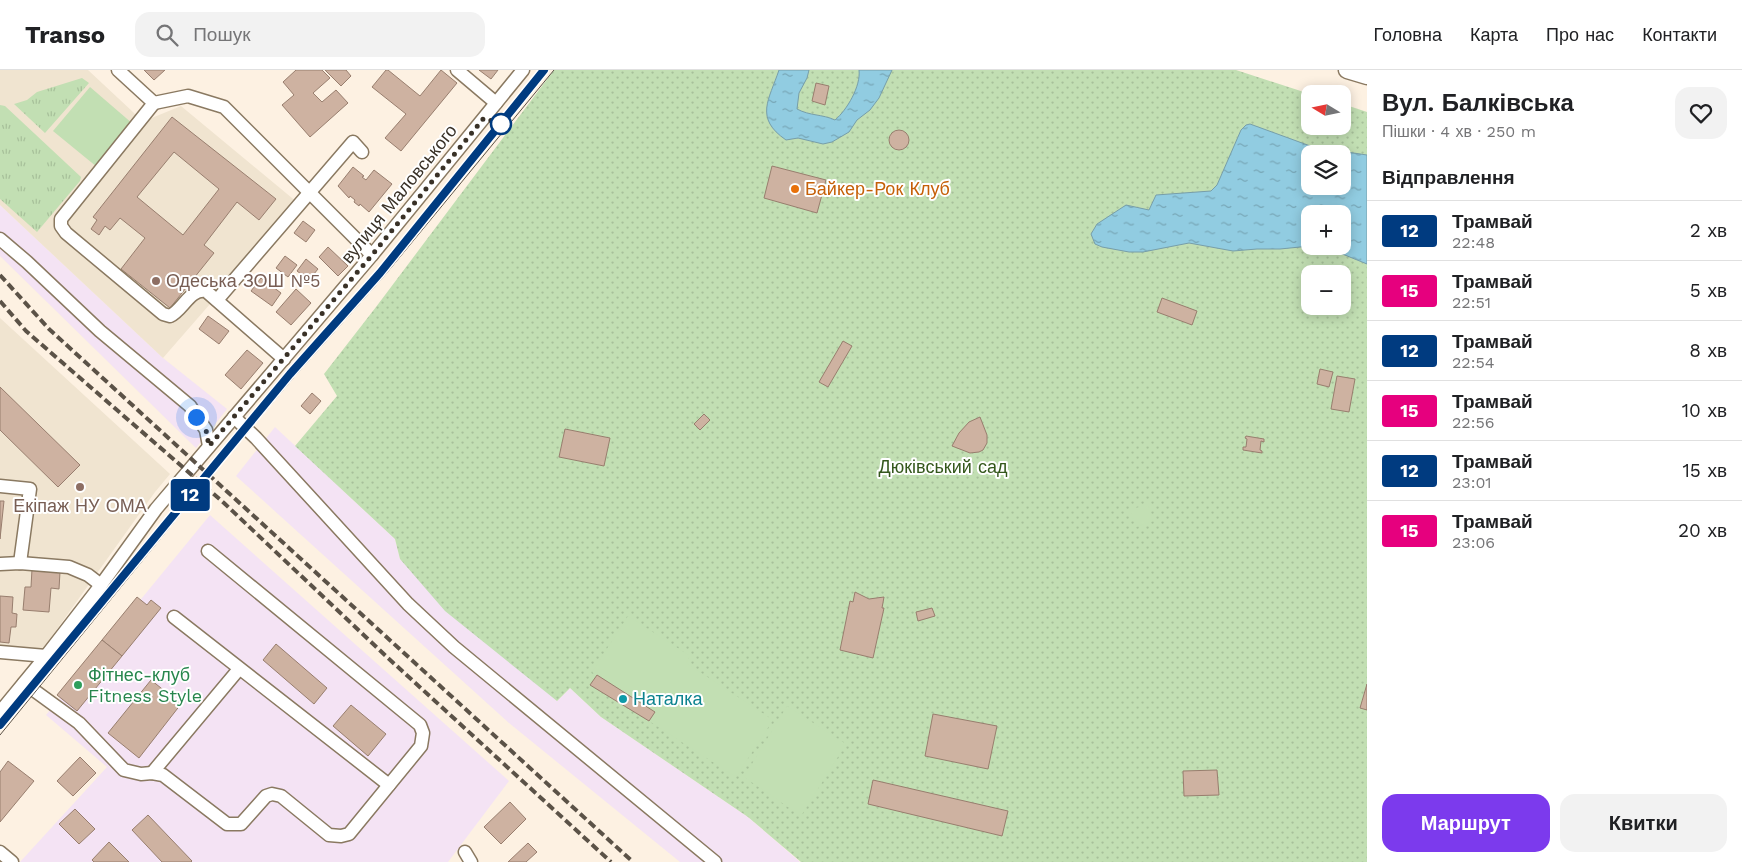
<!DOCTYPE html>
<html lang="uk">
<meta charset="utf-8">
<style>
:root{--surface:#fff;--page:#f2f2f2;--text:#202124;--muted:#757577;--line:#e0e0e0;--accent:#7c3aed}
body{margin:0;font-family:"Work Sans",sans-serif;background:var(--page);color:var(--text);height:100vh;display:flex;flex-direction:column;font-size:19px;white-space:nowrap}
*{box-sizing:border-box;margin:0}
p{font-size:16px;color:var(--muted)}
.icon{flex:none;width:28px;height:28px;fill:none;stroke:currentColor;stroke-width:2;stroke-linecap:round;stroke-linejoin:round}
.map{position:relative;flex:1;overflow:hidden}
.drawer{display:flex;flex-direction:column;background:var(--surface);width:375px}
.drawer>*{flex:none}
.badge{padding:0 10px;border-radius:4px;font-size:18px;line-height:32px}
.needle{width:32px;rotate:280deg}
.tools{position:absolute;left:1301px;top:15px;display:grid;gap:10px}
.tools a{display:grid;place-items:center;width:50px;height:50px;border-radius:10px;background:var(--surface);box-shadow:0 2px 12px #0003;font-size:25px}
.you{position:absolute;width:25px;height:25px;margin:-12px;border:4px solid #fff;border-radius:50%;background:#1a73e8;box-shadow:0 0 0 8px #1a73e833}
.map>.badge{position:absolute;translate:-50% -50%;box-shadow:0 0 0 2px #fff}
h2{padding:0 15px;font-size:19px;line-height:45px}
.round{display:grid;place-items:center;flex:none;width:52px;height:52px;border-radius:15px;background:var(--page)}
.head{display:flex;align-items:center;justify-content:space-between;height:85px;padding:0 15px}
h1{font-size:24px;font-weight:600;line-height:38px}
.primary-button{display:flex;gap:10px;margin-top:auto;padding:10px 15px}
.primary-button a{flex:1;height:58px;border-radius:15px;background:var(--accent);color:#fff;font-size:20px;font-weight:600;line-height:58px;text-align:center}
.primary-button a+a{background:var(--page);color:var(--text)}
ul{padding:0;list-style:none}
li{display:flex;align-items:center;gap:15px;height:60px;padding:0 15px;border-top:1px solid var(--line)}
li div{flex:1}
li b{display:block;font-size:19px}
li em{font-style:normal}
li .badge{min-width:55px;font-weight:700;text-align:center}
header{display:flex;align-items:center;gap:30px;box-sizing:border-box;height:70px;padding:0 25px;background:var(--surface);border-bottom:1px solid var(--line)}
header strong{font-size:24px}
nav{display:flex;gap:28px;margin-inline-start:auto;font-size:18px}
.search{width:350px;height:45px;background:var(--page);display:flex;align-items:center;gap:12px;box-sizing:border-box;padding:0 18px;border-radius:15px;color:var(--muted);font-size:19px}
main{display:flex;flex:1;min-height:0}
.map>svg:first-child{display:block}
</style>
<header>
<strong>Transo</strong>
<div class="search"><svg class="icon" aria-label="search" viewBox="0 0 24 24"><circle cx="10" cy="10" r="6"/><path d="M15 15l6 6"/></svg>Пошук</div>
<nav><a>Головна</a><a>Карта</a><a>Про нас</a><a>Контакти</a></nav>
</header>
<main>
<div class="map">
<svg width="1367" height="792" viewBox="0 0 1367 792">
<defs>
<pattern id="grass-tufts" width="24" height="20" patternUnits="userSpaceOnUse" patternTransform="scale(1.25)"><rect width="24" height="20" fill="#c2dfb3"/><path d="M3 7l-1-3M5 7V3M7 7l1-3M15 17l-1-3M17 17v-4M19 17l1-3" fill="none" stroke="#a7c09a"/></pattern>
<pattern id="park-dots" width="8" height="8" patternUnits="userSpaceOnUse" patternTransform="scale(1.25)"><rect width="8" height="8" fill="#c2dfb3"/><path d="M2 2h.1M6 6h.1" fill="none" stroke="#a7c09a" stroke-width="1.8" stroke-linecap="round"/></pattern>
<pattern id="water-ripples" width="26" height="14" patternUnits="userSpaceOnUse" patternTransform="scale(1.25)"><rect width="26" height="14" fill="#91cce1"/><path d="M2 4q2-2 4 0t4 0M15 11q2-2 4 0t4 0" fill="none" stroke="#77a6b6"/></pattern>
</defs>
<rect width="100%" height="100%" fill="#fdf1e2"/>
<g fill="#f4e3f4">
<path d="M0 135 163 288 227 339 196 378 0 186Z"/>
<path d="M275 357 395 469 400 489 557 631 570 618 601 647 748 747 800 792H680L509 653 236 406Z"/>
<path d="M210 445 509 711 448 792H20L107 697 46 645Z"/>
</g>
<g fill="#f0e4d0">
<path d="M0 0H88L133 42 142 52 181 36 298 133 163 288 0 135Z"/>
<path d="M0 248 170 404 155 422 42 580 0 576Z"/>
</g>
<g fill="url(#grass-tufts)">
<path d="M82 8 89 13 45 63 14 34 27 30 37 22Z"/>
<path d="M0 35 5 36 81 107 80 111 37 162 0 129Z"/>
</g>
<path fill="url(#park-dots)" fill-rule="evenodd" d="M554 0H1236L1310 24V56H1342L1343 34 1367 42V792H801L748 747 601 647 570 618 557 631 445 541 400 489 395 469 295 376 337 326 324 304 376 237ZM1310 84H1342V116H1310ZM1310 144H1342V176H1310ZM1310 204H1342V236H1310Z"/>
<g fill="#c2dfb3">
<path d="M90 17 133 54 97 97 53 61Z"/>
<path d="M1148 434 1153 451 1136 457 1130 440Z"/>
<path d="M628 546 690 586 686 593 773 650 736 707 649 651 654 642 592 602Z"/>
<path d="M787 636 846 674 801 746 744 707Z"/>
</g>
<g fill="url(#water-ripples)" stroke="#779ea9" fill-rule="evenodd">
<path d="M779 0H809L807 8 799 23 797 39C810 46 822 44 835 50 847 40 861 16 859 0H892L879 28 870 40 857 50 849 62 832 72 823 74 798 68 786 70C754 48 769 30 779 0Z"/>
<path d="M1250 54 1313 77 1367 85V194L1335 181 1316 176H1342V144H1310V176L1280 179H1257L1233 181 1189 173 1143 182H1129L1102 177 1095 174 1091 164 1097 154 1126 135 1149 140 1156 125 1211 121 1217 115 1241 60 1246 55ZM1310 84H1342V116H1310Z"/>
</g>
<g fill="#ceb2a1" stroke="#987e6e" fill-rule="evenodd">
<path d="M144 0H165L154 10Z"/>
<path d="M296 0H322L330 8 313 23 322 32 336 20 348 33 310 67 282 35 294 25 283 12Z"/>
<path d="M325 0H346L351 6 341 16Z"/>
<path d="M386 0H388L420 26 441 0 457 13 401 81 385 68 406 44 372 17Z"/>
<path d="M479 0H498L491 9Z"/>
<path d="M816 13 829 16 825 35 812 31Z"/>
<path d="M172 47 276 129 259 150 237 132 204 175 214 183 170 238 121 199 145 168 120 148 110 160 105 156 99 165 91 159 97 150 93 147ZM174 82 219 119 183 165 137 127Z"/>
<circle cx="899" cy="70" r="10"/>
<path d="M772 96 826 110 817 143 764 128Z"/>
<path d="M353 97 364 106 362 107 366 110 374 100 392 114 369 142 360 134 359 136 354 132 355 130 350 126 349 128 338 116Z"/>
<path d="M303 151 315 160 306 172 294 163Z"/>
<path d="M328 177 348 196 338 206 319 187Z"/>
<path d="M285 186 297 195 288 207 276 198Z"/>
<path d="M306 189 318 199 309 210 297 201Z"/>
<path d="M261 208 281 223 272 236 251 221Z"/>
<path d="M296 219 311 233 291 255 276 242Z"/>
<path d="M1162 228 1197 241 1192 255 1157 242Z"/>
<path d="M208 246 229 261 219 274 199 259Z"/>
<path d="M843 271 852 276 828 317 819 312Z"/>
<path d="M247 280 263 293 241 319 225 305Z"/>
<path d="M1320 299 1333 302 1329 317 1317 314Z"/>
<path d="M1337 306 1355 309 1349 342 1331 339Z"/>
<path d="M0 317 80 395 58 417 0 360Z"/>
<path d="M312 323 321 331 310 344 301 336Z"/>
<path d="M704 344 710 350 700 360 694 354Z"/>
<path d="M980 347 987 365V373L983 380 979 382 970 383 952 376 959 363 969 352Z"/>
<path d="M565 359 610 368 604 396 559 387Z"/>
<path d="M1246 366 1264 369V372L1261 371 1260 380 1262 381V383L1243 380V377H1246L1247 369 1245 368Z"/>
<path d="M0 431H4L0 469Z"/>
<path d="M32 499 60 502 59 519 51 518 49 542 23 540 25 517H31Z"/>
<path d="M855 522 869 529 884 527 882 538H884L873 588 840 580 850 531 853 532Z"/>
<path d="M0 526 13 527 12 543 17 544 16 557H11L9 573 0 572Z"/>
<path d="M137 527 147 535 151 530 161 538 122 586 102 570Z"/>
<path d="M932 538 935 546 918 551 916 542Z"/>
<path d="M102 570 122 586 77 641 57 625Z"/>
<path d="M276 574 327 618 314 634 263 590Z"/>
<path d="M597 605 655 642 649 651 590 615Z"/>
<path d="M151 610 181 634 139 688 108 663Z"/>
<path d="M1367 614V640L1360 638Z"/>
<path d="M351 635 386 664 368 686 333 656Z"/>
<path d="M933 644 997 656 988 699 925 686Z"/>
<path d="M80 687 96 703 73 726 57 711Z"/>
<path d="M8 691 34 711 0 752V702Z"/>
<path d="M1217 700 1219 725 1184 726 1183 701Z"/>
<path d="M873 710 1008 741 1002 766 868 734Z"/>
<path d="M510 732 526 749 501 774 484 757Z"/>
<path d="M75 739 95 759 79 774 59 754Z"/>
<path d="M148 745 192 791 191 792H162L132 760Z"/>
<path d="M109 772 129 792H94L92 790Z"/>
<path d="M528 773 537 782 526 792H508Z"/>
</g>
<g fill="none" stroke-linecap="round" stroke-linejoin="round">
<defs>
<g id="minor">
<path d="M118 0 154 33"/>
<path d="M457 0 496 33"/>
<path d="M154 33 61 149V156L66 163 163 244 170 246C183 240 190 218 206 221L284 289"/>
<path d="M154 33 188 26 224 37 372 185"/>
<path d="M0 169 27 192 100 261 190 336 206 360 209 376"/>
<path d="M217 230 353 72 362 82"/>
<path d="M234 347 256 368 408 534 454 577 715 792"/>
<path d="M0 416 30 419 20 493"/>
<path d="M0 494 20 493 69 497 88 505 101 515"/>
<path d="M174 547 389 715"/>
<path d="M0 582 46 586"/>
<path d="M24 613 79 653 124 700 141 704 152 703 163 705 227 754H241L266 726 272 724 281 726 329 765 341 766 349 764 421 676 423 663 420 655 208 481"/>
<path d="M0 642 46 586 101 515 156 439 372 185 523 0"/>
<path d="M152 703 239 599"/>
<path d="M0 782 12 792"/>
<path d="M465 782 471 792"/>
</g>
<path id="major" d="M1347 0 1367 6"/>
</defs>
<use href="#minor" stroke="#8a7961" stroke-width="15"/>
<use href="#major" stroke="#8a7961" stroke-width="19"/>
<use href="#minor" stroke="#fff" stroke-width="12"/>
<use href="#major" stroke="#fff" stroke-width="16"/>
<path stroke="#5b5247" stroke-width="1" d="M0 665 223 392 294 307 385 205 554 0"/>
<g stroke="#5b5247" stroke-width="4" stroke-dasharray="8 4" stroke-linecap="butt">
<path d="M0 205 49 259 633 792"/>
<path d="M0 231 26 261 224 433 388 588 611 792"/>
</g>
</g>
<g fill="none" stroke-linecap="round" stroke-linejoin="round">
<defs>
<path id="line" d="M0 655 290 304 380 203 544 0"/>
</defs>
<use href="#line" stroke="#fff" stroke-width="11"/>
<use href="#line" stroke="#003b80" stroke-width="8"/>
<path stroke="#393127" stroke-width="5" stroke-dasharray="0 9" d="M196 347 206 360 209 376 372 185 484 48 501 54"/>
</g>
<circle fill="#fff" stroke="#003b80" stroke-width="2.5" cx="501" cy="54" r="10"/>
<circle fill="#e8710a" stroke="#fff" stroke-width="2" cx="795" cy="119" r="5"/>
<g fill="#8d6e63" stroke="#fff" stroke-width="2">
<circle cx="156" cy="211" r="5"/>
<circle cx="80" cy="417" r="5"/>
</g>
<circle fill="#2e9e5b" stroke="#fff" stroke-width="2" cx="78" cy="615" r="5"/>
<circle fill="#0f9aa8" stroke="#fff" stroke-width="2" cx="623" cy="629" r="5"/>
<g text-anchor="middle" stroke-width="4" stroke-linejoin="round" paint-order="stroke">
<g font-size="18" fill="#c56008" stroke="#fff" text-anchor="start">
<text x="805" y="125">Байкер-Рок Клуб</text>
</g>
<g font-size="18" fill="#393127" stroke="#fff">
<text transform="translate(399 124) rotate(-51)" y="6">вулиця Маловського</text>
</g>
<g font-size="18" fill="#785e54" stroke="#fff" text-anchor="start">
<text x="166" y="217">Одеська ЗОШ №5</text>
<text x="80" y="442" text-anchor="middle">Екіпаж НУ ОМА</text>
</g>
<g font-size="18" fill="#35581d" stroke="#fff">
<text x="943" y="403">Дюківський сад</text>
</g>
<g font-size="18" fill="#27864d" stroke="#fff" text-anchor="start">
<text x="88" y="611">Фітнес-клуб<tspan x="88" dy="21">Fitness Style</tspan></text>
</g>
<g font-size="18" fill="#0d838f" stroke="#fff" text-anchor="start">
<text x="633" y="635">Наталка</text>
</g>
</g>
</svg>
<div class="tools">
<a><svg class="needle" viewBox="-14 -14 28 28"><path d="M0-13l5 13h-10z" fill="#e53935"/><path d="M0 13l5-13h-10z" fill="#757577"/></svg></a>
<a><svg class="icon" aria-label="layers" viewBox="0 0 24 24"><path d="M12 4l9 5-9 5-9-5zM3 14l9 5 9-5"/></svg></a>
<a>+</a>
<a>−</a>
</div>
<div class="you" style="left:196px;top:347px"></div>
<b class="badge" style="left:190px;top:425px;background:#003b80;color:#fff">12</b>
</div>
<section class="drawer">
<div class="head"><div><h1>Вул. Балківська</h1><p>Пішки · 4 хв · 250 m</p></div><a class="round"><svg class="icon" aria-label="heart" viewBox="0 0 24 24"><path d="M12 20l-8-8c-3-5 5-10 8-4 3-6 11-1 8 4z"/></svg></a></div>
<h2>Відправлення</h2>
<ul>
<li><span class="badge" style="background:#003b80;color:#fff">12</span><div><b>Трамвай</b><p>22:48</p></div><em>2 хв</em></li>
<li><span class="badge" style="background:#e6007e;color:#fff">15</span><div><b>Трамвай</b><p>22:51</p></div><em>5 хв</em></li>
<li><span class="badge" style="background:#003b80;color:#fff">12</span><div><b>Трамвай</b><p>22:54</p></div><em>8 хв</em></li>
<li><span class="badge" style="background:#e6007e;color:#fff">15</span><div><b>Трамвай</b><p>22:56</p></div><em>10 хв</em></li>
<li><span class="badge" style="background:#003b80;color:#fff">12</span><div><b>Трамвай</b><p>23:01</p></div><em>15 хв</em></li>
<li><span class="badge" style="background:#e6007e;color:#fff">15</span><div><b>Трамвай</b><p>23:06</p></div><em>20 хв</em></li>
</ul>
<div class="primary-button"><a>Маршрут</a><a>Квитки</a></div>
</section>
</main>
